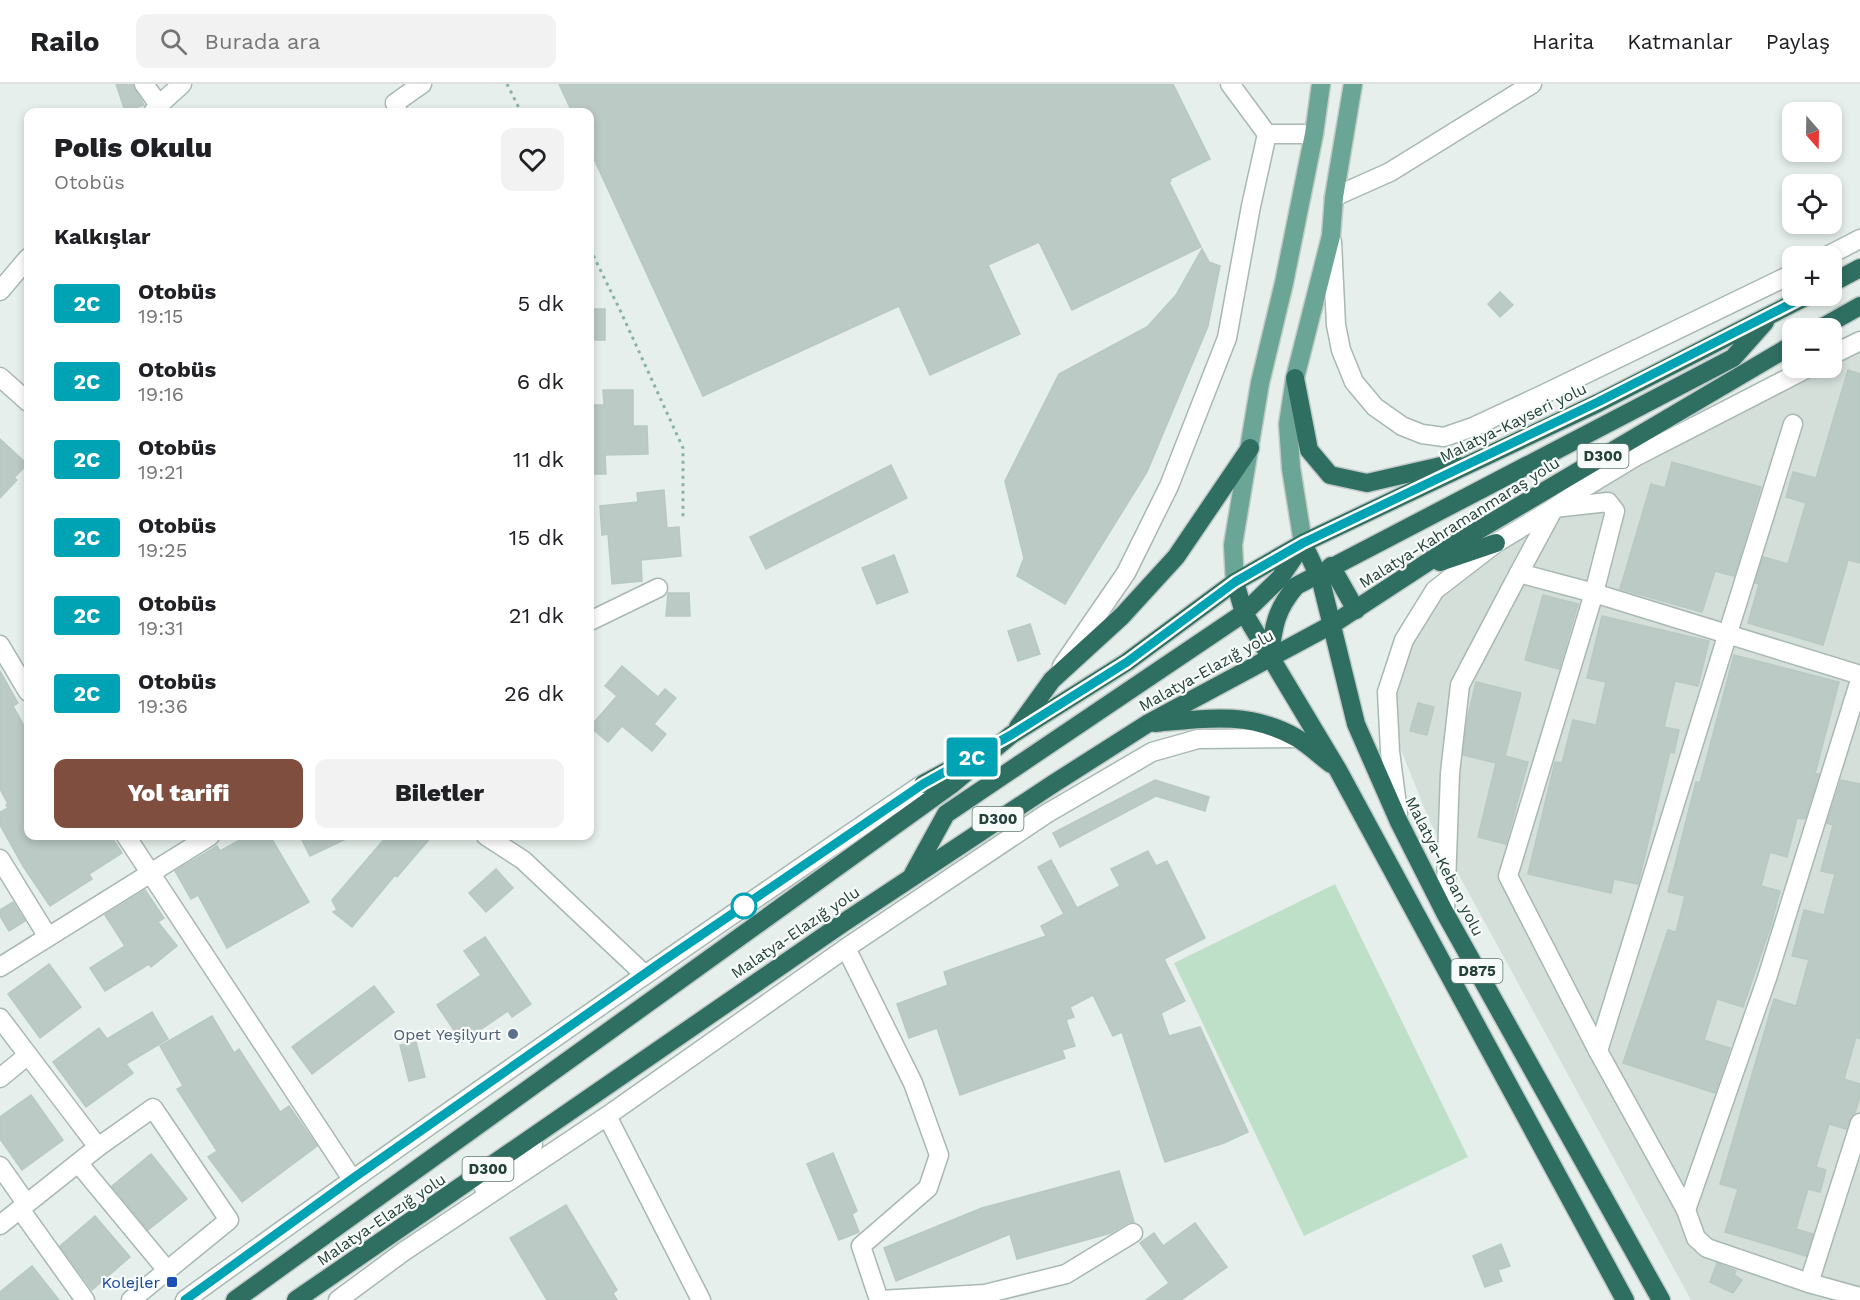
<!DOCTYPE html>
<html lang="tr">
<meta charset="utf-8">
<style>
:root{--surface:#fff;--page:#f2f2f2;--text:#202124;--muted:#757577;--line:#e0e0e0;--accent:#7f4e3f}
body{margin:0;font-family:"Work Sans",sans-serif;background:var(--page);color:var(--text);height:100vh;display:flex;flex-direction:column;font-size:22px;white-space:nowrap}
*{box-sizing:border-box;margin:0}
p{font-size:20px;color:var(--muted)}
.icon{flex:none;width:33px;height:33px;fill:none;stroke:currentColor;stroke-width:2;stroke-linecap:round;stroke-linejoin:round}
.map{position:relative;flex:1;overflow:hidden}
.sheet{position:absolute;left:24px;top:24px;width:570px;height:732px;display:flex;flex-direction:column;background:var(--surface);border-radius:12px;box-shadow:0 3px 9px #0003}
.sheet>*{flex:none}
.badge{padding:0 12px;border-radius:4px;font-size:21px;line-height:39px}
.needle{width:39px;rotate:160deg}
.controls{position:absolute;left:1782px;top:18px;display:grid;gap:12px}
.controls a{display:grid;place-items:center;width:60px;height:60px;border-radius:12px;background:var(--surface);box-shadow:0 3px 9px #0003;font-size:30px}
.map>.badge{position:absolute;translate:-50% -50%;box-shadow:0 0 0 3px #fff}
h2{padding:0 30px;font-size:22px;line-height:54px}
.round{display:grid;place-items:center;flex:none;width:63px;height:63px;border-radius:12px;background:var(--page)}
.head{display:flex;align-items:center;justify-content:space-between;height:102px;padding:0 30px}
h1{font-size:28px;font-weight:800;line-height:45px}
.primary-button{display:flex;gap:12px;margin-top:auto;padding:12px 30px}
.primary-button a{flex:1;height:69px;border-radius:12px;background:var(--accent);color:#fff;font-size:24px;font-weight:800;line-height:69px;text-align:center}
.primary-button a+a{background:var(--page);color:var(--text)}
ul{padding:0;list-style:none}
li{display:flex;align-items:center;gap:18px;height:78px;padding:0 30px}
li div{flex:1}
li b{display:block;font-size:22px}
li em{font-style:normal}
li .badge{min-width:66px;font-weight:700;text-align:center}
header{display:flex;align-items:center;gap:36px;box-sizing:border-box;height:84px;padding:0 30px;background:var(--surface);border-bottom:2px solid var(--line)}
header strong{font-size:28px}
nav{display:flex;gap:33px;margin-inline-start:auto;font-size:21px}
.search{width:420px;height:54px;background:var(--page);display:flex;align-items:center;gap:15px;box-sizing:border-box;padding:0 21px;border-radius:12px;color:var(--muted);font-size:22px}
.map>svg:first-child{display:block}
</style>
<header>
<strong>Railo</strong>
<div class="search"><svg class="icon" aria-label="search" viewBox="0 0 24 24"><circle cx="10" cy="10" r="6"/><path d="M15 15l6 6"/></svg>Burada ara</div>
<nav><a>Harita</a><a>Katmanlar</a><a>Paylaş</a></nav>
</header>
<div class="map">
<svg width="1860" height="1216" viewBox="0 0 1860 1216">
<rect width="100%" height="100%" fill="#e6efeb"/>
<path fill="#d4dfda" d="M1860 264V1216H1691L1430 738 1393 646V607L1410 559 1438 512 1498 465 1586 408 1823 284H1832V279Z"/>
<path fill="#bfe0c8" d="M1335 800 1468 1073 1304 1152 1174 879Z"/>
<g fill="#bbcac4" stroke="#b8c9c2" stroke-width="1.5">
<path d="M116 0H133L144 21 125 27Z"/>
<path d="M559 0H1173L1210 75 1170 95 1171 97 1169 98 1201 163 1072 226 1039 158 988 181 1020 250 930 291 899 222 703 312 590 66V28H572Z"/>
<path d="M1202 165 1209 178 1220 182 1208 242 1147 388 1065 520 1017 492 1024 474 1005 397 1059 290 1147 243 1176 211Z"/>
<path d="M1500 208 1513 221 1500 233 1488 220Z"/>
<rect x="590" y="225" width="15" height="31"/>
<path d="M1848 286 1860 290V479L1848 476 1823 561 1748 539 1759 500 1755 499 1763 473 1788 480 1806 419 1786 413 1793 388 1816 394Z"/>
<path d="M603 306H633V342H647L648 370 605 371 606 390H590V321H604Z"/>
<path d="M0 355 27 380 14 394 17 396 0 414Z"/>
<path d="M1672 378 1761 403 1734 492 1715 487 1702 528 1620 505 1651 400 1665 404Z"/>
<path d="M891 381 907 414 766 485 750 453Z"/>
<path d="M664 406 667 444 679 443 681 472 641 476 642 497 612 500 608 450 602 451 600 422 638 418 637 409Z"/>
<path d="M894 471 908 508 877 520 862 484Z"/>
<path d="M668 509H689L690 532H666Z"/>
<path d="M1543 511 1578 520 1559 585 1525 576Z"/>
<path d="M1602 532 1709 557 1698 602 1675 597 1664 643 1679 646 1674 669 1670 668 1638 800 1614 795 1611 809 1528 790 1555 678 1562 679 1573 636 1596 641 1606 598 1587 594Z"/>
<path d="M1030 540 1040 570 1018 577 1008 547Z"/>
<path d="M1734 571 1839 598 1815 690H1819L1805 734 1803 735 1797 734 1787 773 1770 768 1761 802 1780 807 1771 841 1743 923 1717 915 1704 956 1730 964 1715 1009 1623 979 1668 846 1676 848 1685 812 1668 808 1696 698 1700 699Z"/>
<path d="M622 582 658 613 665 605 676 614 654 640 666 650 652 667 622 642 608 658 590 643 617 612 605 602Z"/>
<path d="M0 587 18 619 13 622 28 649V752H111L122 769 89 790 92 795 50 822 23 782 0 741V728L8 724 6 721 8 720 0 705Z"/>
<path d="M1476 598 1521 609 1505 672 1528 678 1506 760 1478 753 1496 679 1463 671 1468 632Z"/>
<path d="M1418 619 1434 623 1427 651 1410 647Z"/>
<path d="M1155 696 1209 713 1205 727 1156 712 1060 763 1053 749Z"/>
<path d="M1841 696 1860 700V955L1856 953 1844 995 1860 1000V1012L1855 1029 1850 1035 1846 1045 1829 1040 1816 1083 1826 1086 1820 1108 1808 1105 1796 1145 1813 1150 1806 1172 1725 1148 1738 1105 1720 1100 1774 915 1796 922 1809 876 1792 872 1804 826 1824 831 1835 790 1821 787 1833 741 1827 739Z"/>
<path d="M247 752H270L309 818 227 864 198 811 191 815 175 787 217 762 220 767Z"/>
<path d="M300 752H352L310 772Z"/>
<path d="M387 752H432L397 793 395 791 352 843 333 828 337 826 332 816Z"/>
<path d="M1148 767 1156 782 1167 777 1205 854 1164 875 1185 917 1161 929 1169 952 1200 943 1248 1048 1224 1059 1165 1078 1122 948 1113 952 1093 911 1070 923 1074 933 1066 936 1075 962 1062 966 1065 974 960 1011 937 944 909 954 897 920 948 901 944 888 1046 852 1041 842 1064 830 1038 783 1051 776 1077 824 1120 802 1111 785Z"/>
<path d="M496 785 513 804 486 828 469 809Z"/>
<path d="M145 806 164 834 158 838 177 862 151 883 149 880 105 907 90 884 125 862 105 831Z"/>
<path d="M13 818 25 837 9 847 0 832V826Z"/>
<path d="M485 853 531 920 512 933 508 927 462 958 437 921 481 891 464 867Z"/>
<path d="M49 880 81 923 40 954 8 910Z"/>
<path d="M374 902 394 928 312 990 292 963Z"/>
<path d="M152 928 168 955 126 980 133 989 86 1023 53 978 99 944 107 955Z"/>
<path d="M212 932 234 969 239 965 280 1028 289 1022 317 1062 242 1118 208 1073 217 1067 177 1005 183 1002 160 962Z"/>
<path d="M416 958 425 993 409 997 400 961Z"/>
<path d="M31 1011 63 1056 22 1086 0 1055V1033Z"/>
<path d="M833 1069 857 1127 852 1130 859 1148 839 1156 807 1080Z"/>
<path d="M151 1070 187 1115 148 1146 112 1102Z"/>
<path d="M1119 1087 1134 1138 1127 1139 1111 1149 1017 1175 1010 1150 896 1197 884 1164 982 1124Z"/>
<path d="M566 1121 617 1206 613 1209 617 1216H547L510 1154Z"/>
<path d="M95 1132 130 1173 92 1206 60 1162Z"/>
<path d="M1195 1139 1227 1183 1181 1216H1146L1169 1199 1140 1159 1154 1149 1163 1162Z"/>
<path d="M1501 1160 1510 1182 1498 1186 1502 1197 1485 1203 1473 1172Z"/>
<path d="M1717 1179 1736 1187 1734 1191 1742 1196 1733 1209 1710 1198Z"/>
<path d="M32 1182 59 1216H0V1208Z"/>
</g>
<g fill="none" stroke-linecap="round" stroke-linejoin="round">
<defs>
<g id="minor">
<path d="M144 0 159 21 153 28"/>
<path d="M1230 0 1267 50H1314"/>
<path d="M159 21 182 0"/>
<path d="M398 28 395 19 422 0"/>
<path d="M1334 113 1390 88 1532 0"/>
<path d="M1332 158 1336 241 1341 266 1354 298 1375 323 1402 342 1422 350 1444 353 1473 343 1544 310 1792 190"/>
<path d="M1827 172 1860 155"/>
<path d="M0 207 28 174"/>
<path d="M1832 271 1860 257"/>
<path d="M0 293 28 318"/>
<path d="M1554 424 1608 418 1615 427 1594 509 1508 792 1598 967 1686 1126 1696 1154 1707 1164 1809 1199 1860 1213"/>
<path d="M1553 426 1519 489 1594 509 1860 591"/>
<path d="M590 537 658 504"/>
<path d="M0 561 28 608"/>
<path d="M1062 582 1126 489 1169 402 1227 254 1251 122 1267 50"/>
<path d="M1398 729 1390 667 1387 608 1404 556 1435 506 1496 459 1554 424 1582 405 1635 373 1808 284"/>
<path d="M126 752 352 1095"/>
<path d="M486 752 523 776 644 890"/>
<path d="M0 775 48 853"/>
<path d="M1445 829 1450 689 1460 601 1519 489"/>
<path d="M846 864 913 999 939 1071 928 1104 861 1162 879 1216"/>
<path d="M0 883 210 752"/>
<path d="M0 934 28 971"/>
<path d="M1598 967 1793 340"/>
<path d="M0 994 28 971 98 1063"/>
<path d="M607 1032 701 1216"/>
<path d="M79 1080 166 1185"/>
<path d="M0 1082 26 1119"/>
<path d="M483 1102 533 1061"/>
<path d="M20 1125 85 1216"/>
<path d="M1686 1126 1767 894 1860 596"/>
<path d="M0 1141 98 1063 153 1024 229 1136 131 1216"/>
<path d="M1809 1199 1860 1039"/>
<path d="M185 1216C428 1040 675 869 923 700"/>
<path d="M338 1216 403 1168 607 1032 846 864 1046 730 1152 668 1198 655 1297 654"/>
<path d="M880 1216 985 1210 1066 1190 1133 1149"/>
</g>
<g id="major">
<path d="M1303 459 1291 384 1288 340 1295 294 1331 152 1334 113 1353 0"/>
<path d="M1235 498 1233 461 1260 299 1284 199 1314 50 1321 0"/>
</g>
<g id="highway">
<path d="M1832 199 1860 184"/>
<path d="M1821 244 1860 222"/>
<path d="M1295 294 1309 366 1330 391 1367 399 1454 379"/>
<path d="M1303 459 1321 497 1356 640 1399 738 1445 829 1661 1216"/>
<path d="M1440 478 1496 459"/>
<path d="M1331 482 1356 526"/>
<path d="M1235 498 1244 529 1338 686 1625 1216"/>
<path d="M1270 573C1273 543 1276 525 1296 502L1733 274 1765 238"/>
<path d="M1155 639C1206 634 1250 627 1297 654 1309 661 1320 672 1331 680"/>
<path d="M1018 643 1052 596 1122 532 1176 473 1250 364"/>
<path d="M923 700 973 673"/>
<path d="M913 790 946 730 1244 529 1280 494 1301 463"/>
<path d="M235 1216 951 701 1011 651 1127 578 1235 498 1303 459 1598 319 1807 212"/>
<path d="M296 1216 843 839 1053 700 1147 640 1333 540 1460 457 1792 261"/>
</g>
</defs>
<use href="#minor" stroke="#a8b8b2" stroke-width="21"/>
<use href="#major" stroke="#c2cac8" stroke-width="21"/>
<use href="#highway" stroke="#c2cac8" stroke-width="21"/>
<g stroke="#86b3a5" stroke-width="3" stroke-dasharray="3 4.5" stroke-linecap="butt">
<path d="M507 0 521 28"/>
<path d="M590 165 620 226 683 364V436"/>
</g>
<use href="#minor" stroke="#fff" stroke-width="18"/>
<use href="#major" stroke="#6aa596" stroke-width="18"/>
<use href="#highway" stroke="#2f6f62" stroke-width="18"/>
</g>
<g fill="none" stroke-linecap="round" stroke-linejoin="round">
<defs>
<path id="line" d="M185 1216 352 1095 660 879 923 700 1011 651 1127 578 1235 498 1303 459 1598 318 1806 212"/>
</defs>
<use href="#line" stroke="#fff" stroke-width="14"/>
<use href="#line" stroke="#00a3b4" stroke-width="9"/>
</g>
<circle fill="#fff" stroke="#00a3b4" stroke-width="3" cx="744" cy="822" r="12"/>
<circle fill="#5c6f8a" stroke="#f7fbf9" stroke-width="2" cx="513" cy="950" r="6"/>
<rect fill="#1a4fb4" stroke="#f7fbf9" stroke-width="2" x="166" y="1192" width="12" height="12" rx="3"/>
<g text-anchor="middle" stroke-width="4.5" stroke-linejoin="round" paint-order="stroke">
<g fill="#f7fbf9" stroke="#637a73" stroke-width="1.5">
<rect x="1577.5" y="360" width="51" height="24" rx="4.5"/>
<rect x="972.5" y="723" width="51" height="24" rx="4.5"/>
<rect x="1451.5" y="875" width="51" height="24" rx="4.5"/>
<rect x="462.5" y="1073" width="51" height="24" rx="4.5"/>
</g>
<g font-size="15" font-weight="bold" fill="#24423a">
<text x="1603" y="377">D300</text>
<text x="998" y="740">D300</text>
<text x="1477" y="892">D875</text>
<text x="488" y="1090">D300</text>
</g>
<g font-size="16" fill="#24423a" stroke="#f7fbf9">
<text transform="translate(1513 338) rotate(-26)" y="6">Malatya-Kayseri yolu</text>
<text transform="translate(1459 438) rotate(-32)" y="6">Malatya-Kahramanmaraş yolu</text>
<text transform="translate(1206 586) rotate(-29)" y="6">Malatya-Elazığ yolu</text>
<text transform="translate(1445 782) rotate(63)" y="6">Malatya-Keban yolu</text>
<text transform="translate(795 848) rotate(-34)" y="6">Malatya-Elazığ yolu</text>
<text transform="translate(381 1135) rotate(-34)" y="6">Malatya-Elazığ yolu</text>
</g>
<g font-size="16" fill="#4e5e75" stroke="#f7fbf9" text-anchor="end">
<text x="501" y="956">Opet Yeşilyurt</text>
</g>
<g font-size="16" fill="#164399" stroke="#f7fbf9" text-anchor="end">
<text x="160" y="1204">Kolejler</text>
</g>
</g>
</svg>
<div class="controls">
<a><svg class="needle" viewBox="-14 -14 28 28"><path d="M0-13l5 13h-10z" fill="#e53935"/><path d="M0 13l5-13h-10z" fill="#757577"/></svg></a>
<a><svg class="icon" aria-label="locate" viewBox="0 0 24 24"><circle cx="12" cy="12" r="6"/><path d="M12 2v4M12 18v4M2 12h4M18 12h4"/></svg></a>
<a>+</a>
<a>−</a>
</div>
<b class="badge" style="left:972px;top:673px;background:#00a3b4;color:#fff">2C</b>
<section class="sheet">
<div class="head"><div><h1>Polis Okulu</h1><p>Otobüs</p></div><a class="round"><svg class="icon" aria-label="heart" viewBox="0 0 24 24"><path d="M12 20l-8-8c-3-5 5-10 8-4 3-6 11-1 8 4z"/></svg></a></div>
<h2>Kalkışlar</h2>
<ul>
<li><span class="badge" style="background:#00a3b4;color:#fff">2C</span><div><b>Otobüs</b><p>19:15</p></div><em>5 dk</em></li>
<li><span class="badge" style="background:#00a3b4;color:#fff">2C</span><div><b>Otobüs</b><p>19:16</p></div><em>6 dk</em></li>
<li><span class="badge" style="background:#00a3b4;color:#fff">2C</span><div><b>Otobüs</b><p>19:21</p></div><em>11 dk</em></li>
<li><span class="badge" style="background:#00a3b4;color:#fff">2C</span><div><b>Otobüs</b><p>19:25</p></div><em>15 dk</em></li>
<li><span class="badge" style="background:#00a3b4;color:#fff">2C</span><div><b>Otobüs</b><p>19:31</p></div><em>21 dk</em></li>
<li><span class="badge" style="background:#00a3b4;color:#fff">2C</span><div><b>Otobüs</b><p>19:36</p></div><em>26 dk</em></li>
</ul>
<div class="primary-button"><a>Yol tarifi</a><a>Biletler</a></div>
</section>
</div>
